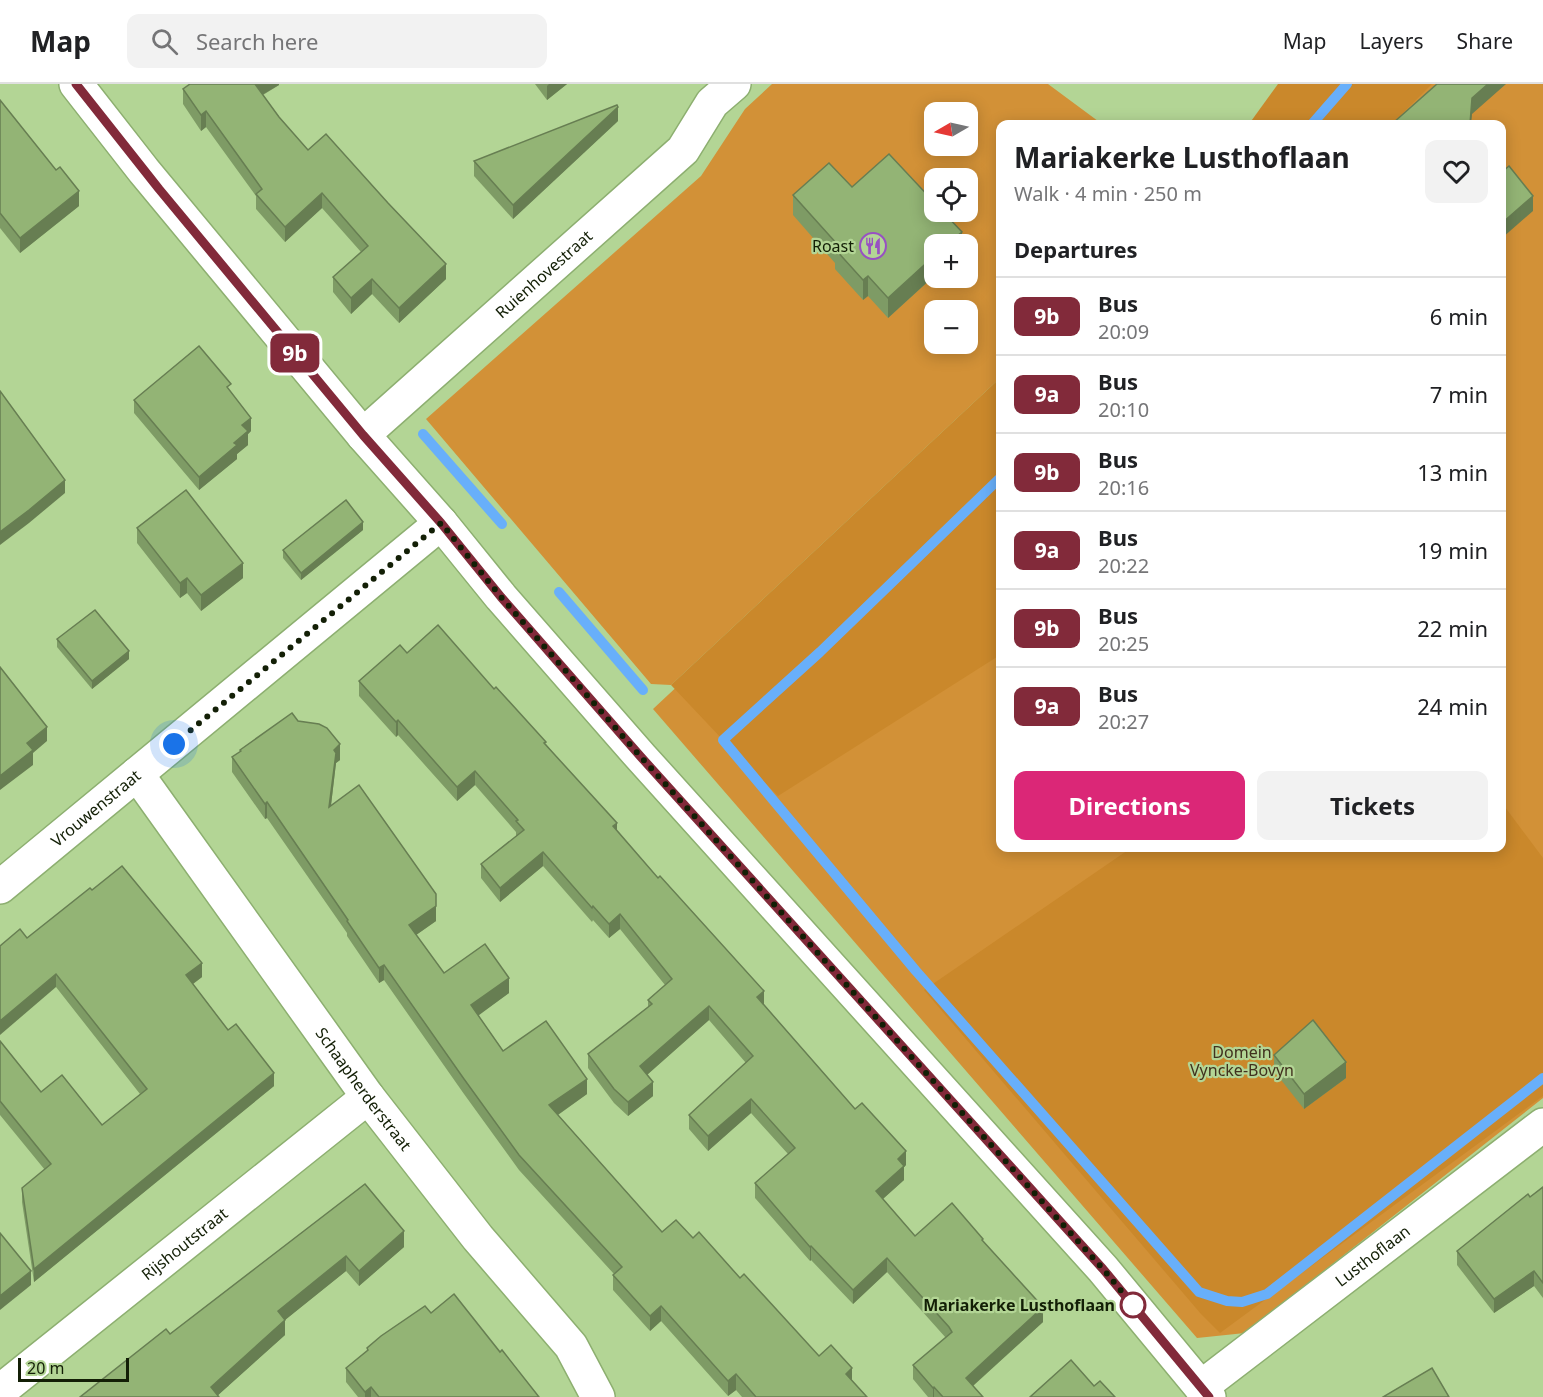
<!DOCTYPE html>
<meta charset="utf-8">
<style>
:root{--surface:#fff;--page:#f2f2f2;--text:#202124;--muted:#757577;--line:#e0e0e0;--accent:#db2777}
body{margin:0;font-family:"Noto Sans",sans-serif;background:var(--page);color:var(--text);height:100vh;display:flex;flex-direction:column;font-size:22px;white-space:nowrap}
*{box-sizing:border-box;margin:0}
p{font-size:20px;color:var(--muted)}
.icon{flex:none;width:33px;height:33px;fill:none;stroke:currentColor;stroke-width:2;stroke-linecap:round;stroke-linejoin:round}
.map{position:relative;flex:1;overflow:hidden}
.panel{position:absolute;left:996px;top:36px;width:510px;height:732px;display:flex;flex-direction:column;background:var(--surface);border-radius:12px;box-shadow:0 3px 15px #0003}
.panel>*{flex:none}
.badge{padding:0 12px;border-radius:9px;font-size:21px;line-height:39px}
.needle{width:39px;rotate:261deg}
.controls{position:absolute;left:924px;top:18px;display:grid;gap:12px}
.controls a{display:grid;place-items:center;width:54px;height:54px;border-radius:12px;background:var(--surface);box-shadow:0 3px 15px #0003;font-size:30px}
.scale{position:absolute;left:18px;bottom:15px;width:111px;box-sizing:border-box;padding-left:6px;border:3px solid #131f06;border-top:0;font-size:16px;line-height:21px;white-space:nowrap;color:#131f06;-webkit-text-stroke:4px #b3d595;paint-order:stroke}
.you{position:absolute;width:30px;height:30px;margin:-15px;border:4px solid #fff;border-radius:50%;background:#1a73e8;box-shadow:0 0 0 9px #1a73e833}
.map>.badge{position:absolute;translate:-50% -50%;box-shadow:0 0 0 3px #fff}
h2{padding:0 18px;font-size:22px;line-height:54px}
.round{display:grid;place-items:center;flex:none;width:63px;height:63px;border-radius:12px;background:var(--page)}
.summary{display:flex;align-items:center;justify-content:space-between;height:102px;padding:0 18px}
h1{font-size:28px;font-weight:700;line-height:45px}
.action{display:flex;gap:12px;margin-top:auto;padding:12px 18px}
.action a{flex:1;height:69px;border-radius:12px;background:var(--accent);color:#fff;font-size:24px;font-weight:700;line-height:69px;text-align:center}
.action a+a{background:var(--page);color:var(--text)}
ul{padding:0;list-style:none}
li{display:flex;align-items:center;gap:18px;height:78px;padding:0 18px;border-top:2px solid var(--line)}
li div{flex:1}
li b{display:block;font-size:22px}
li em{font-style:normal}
li .badge{min-width:66px;font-weight:700;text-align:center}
header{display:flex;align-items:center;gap:36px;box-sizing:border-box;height:84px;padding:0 30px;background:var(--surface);border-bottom:2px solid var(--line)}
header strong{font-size:28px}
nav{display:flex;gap:33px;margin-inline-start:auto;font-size:21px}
.search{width:420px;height:54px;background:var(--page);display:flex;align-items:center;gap:15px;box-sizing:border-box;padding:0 21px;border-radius:12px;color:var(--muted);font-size:22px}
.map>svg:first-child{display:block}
</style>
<header>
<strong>Map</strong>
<div class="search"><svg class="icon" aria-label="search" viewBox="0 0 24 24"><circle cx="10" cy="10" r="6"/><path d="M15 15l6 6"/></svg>Search here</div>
<nav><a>Map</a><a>Layers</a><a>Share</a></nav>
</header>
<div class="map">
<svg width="1543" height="1313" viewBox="0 0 1543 1313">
<rect width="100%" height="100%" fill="#b3d595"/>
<g fill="#d29137" fill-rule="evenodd">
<path d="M772 0H1048L1102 40H1000V294L671 601 651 600 426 335 701 92 745 25ZM934 28H968V62H934ZM934 94H968V128H934ZM934 160H968V194H934ZM934 226H968V260H934Z"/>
<path d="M1283 0H1543V1014L1245 1249 1197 1254 653 625 1000 301V764H1502V40H1252Z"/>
</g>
<g fill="#ca882b">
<path d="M1278 0H1432L1392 40H1249Z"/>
<path d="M1000 294V571L778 712 723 656 671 601Z"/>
<path d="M1502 719 1543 774V1012L1220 1249 1201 1230 924 906 1131 764H1502Z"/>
</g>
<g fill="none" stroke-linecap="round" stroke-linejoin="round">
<g stroke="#68affa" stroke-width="10">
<path d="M1312 40 1347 0"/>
<path d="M423 350 502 440"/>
<path d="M1000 394 820 568 723 656 916 887 1199 1208 1227 1217 1242 1218 1267 1210 1543 994"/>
<path d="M559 508 643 606"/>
</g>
<defs>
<g id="street">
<path id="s1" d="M363 351 683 66 712 19 734 0"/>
<path id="s2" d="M137 690 368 1013 478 1154 571 1262 598 1313"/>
<path id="s3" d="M0 803 441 439"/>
<path id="s4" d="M1201 1303 1543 1041"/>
<path id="s5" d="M0 1307 368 1013"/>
</g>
<path id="secondary" d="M76 0 144 87 363 351 441 439 501 513 641 673 1103 1185 1209 1313"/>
</defs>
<use href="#street" stroke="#8daf70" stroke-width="36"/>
<use href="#secondary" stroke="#8daf70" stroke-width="36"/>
<use href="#street" stroke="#fff" stroke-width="33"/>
<use href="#secondary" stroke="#fff" stroke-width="33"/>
</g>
<g fill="#7e9b65">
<path d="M279 0V1L263 11 279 33 308 66 446 195 399 239 372 210 351 230 333 208V193L361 168 322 124 285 158 256 125V112L206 43 201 47 183 20V5Z"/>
<path d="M535 0H567L547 16Z"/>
<path d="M0 16 79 122 20 169 0 144Z"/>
<path d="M618 37 513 135 474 92V77Z"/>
<path d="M852 103 962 160H934V192L888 234 868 212 863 216 835 185V179L793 131V111Z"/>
<path d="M231 308 251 347 248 350V361L237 370V375L199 406 134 329V316Z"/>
<path d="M137 444 243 494 201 527 187 509 180 514 137 459Z"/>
<path d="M363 446 301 496 283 474V466Z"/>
<path d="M57 555 129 575 92 605 57 563Z"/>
<path d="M407 569 494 605 546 660 617 747 764 921 855 1025 906 1081 904 1083V1096L883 1115 915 1152 983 1158 1043 1238 973 1302 983 1313H928L913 1295V1281L946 1254 887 1188 853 1220 811 1176 810 1177 755 1114V1099L788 1070 751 1029 708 1067 689 1045V1031L746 979 709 936 647 991 653 1012 628 1032 614 1019 588 984V970L648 923V916L665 901 620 845 609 854 593 836 592 838 543 782 500 818 481 794V780L516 752V748L475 701 457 717 398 651 396 653 359 612V597Z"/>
<path d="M298 637 340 676 336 679 331 721 436 837 416 851 444 889 509 909 478 931 503 967 587 1010 558 1031 662 1148 693 1154 740 1194 819 1272 852 1297 867 1313H742L736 1306 728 1312 661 1237 650 1247 613 1206V1191L614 1190 519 1086 464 1010 384 896 379 899 347 852V849L267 734 265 735 232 688V673L240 668V666Z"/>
<path d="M92 806 202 893 193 900 228 946 274 1002 34 1198 22 1118V1104L45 1086 0 1031V957L41 1008 102 1041 140 1010 56 903 27 854Z"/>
<path d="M1274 971 1346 994 1304 1025 1274 987Z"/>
<path d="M365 1100 404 1163 359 1202 346 1187 285 1236V1251L218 1311 170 1250Z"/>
<path d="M1543 1103V1214L1534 1202 1494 1229 1457 1181V1167Z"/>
<path d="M431 1229 500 1268 539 1313H358L346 1298V1284L367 1267V1264Z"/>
</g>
<g fill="#677e52">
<path d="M255 0H279V1L255 15Z"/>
<path d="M549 0H567L547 16V2Z"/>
<path d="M1488 0H1506L1472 30 1471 40H1470L1472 14Z"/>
<path d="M618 23V37L513 135V121Z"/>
<path d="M206 27V43L201 47V31Z"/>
<path d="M79 107V122L20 169V154Z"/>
<path d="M322 109V124L285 158V143Z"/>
<path d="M1533 112V127L1502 154V139Z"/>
<path d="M962 148V160H947Z"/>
<path d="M934 172V192L888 234V214Z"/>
<path d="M446 180V195L399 239V224Z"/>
<path d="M868 192V212L863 216V196Z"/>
<path d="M372 195V210L351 230V214Z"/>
<path d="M251 334V347L248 350V361L237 370V375L199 406V393L234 359 242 341Z"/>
<path d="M65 396V409L29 439 0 461V448Z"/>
<path d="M363 438V446L301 496V489Z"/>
<path d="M243 479V494L201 527V511Z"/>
<path d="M187 494V509L180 514V499Z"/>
<path d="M129 567V575L92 605V597Z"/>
<path d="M398 636V651L396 653V638Z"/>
<path d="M47 643V657L33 669V681L0 706V692L27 659Z"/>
<path d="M340 660V676L336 679 329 738V723L334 666Z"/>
<path d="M475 687V701L457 717V703Z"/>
<path d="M267 718V734L265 735V720Z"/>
<path d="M617 739V753L613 742Z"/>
<path d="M543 768V782L500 818V804Z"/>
<path d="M436 822V837L409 856V841Z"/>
<path d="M620 830V845L609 854V840Z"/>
<path d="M202 879V893L186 905V891Z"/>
<path d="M384 881V896L379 899V884Z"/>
<path d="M56 890V903L0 951V937Z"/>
<path d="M509 894V909L471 937V921Z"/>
<path d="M764 907V921L757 913Z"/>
<path d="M709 922V936L640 997V982Z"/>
<path d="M1346 978V994L1304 1025V1010Z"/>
<path d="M274 989V1002L34 1198V1185Z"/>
<path d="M587 995V1010L549 1037V1021Z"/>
<path d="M653 998V1012L628 1032V1018Z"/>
<path d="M751 1015V1029L708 1067V1052Z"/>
<path d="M906 1067V1081L904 1083V1096L876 1121V1107L898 1075Z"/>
<path d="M404 1147V1163L359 1202V1187Z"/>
<path d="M811 1162V1176L810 1177V1163Z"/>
<path d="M346 1172V1187L285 1236V1251L216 1313 211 1303 278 1227Z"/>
<path d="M887 1174V1188L853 1220V1206Z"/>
<path d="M31 1187V1201L0 1226V1212Z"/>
<path d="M1534 1187V1202L1494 1229V1215Z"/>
<path d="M661 1222V1237L650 1247V1232Z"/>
<path d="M1043 1223V1238L966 1308V1294Z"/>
<path d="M852 1284V1299L846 1290Z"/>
<path d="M736 1290V1306L728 1312V1297Z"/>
<path d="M371 1303V1313H365V1308Z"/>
<path d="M934 1303V1313H933V1304Z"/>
</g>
<g fill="#93b475" stroke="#677e52" stroke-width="1.5">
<path d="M190 0H255L279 33 308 66 326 50 388 119 446 180 399 224 372 195 351 214 333 193 368 162 322 109 285 143 256 110 262 105 206 27 201 31 183 5Z"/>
<path d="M1437 0H1488L1472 14 1470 40H1395L1393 39Z"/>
<path d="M0 16 56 86 60 83 79 107 20 154 0 129Z"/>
<path d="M617 21 618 23 513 121 474 77Z"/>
<path d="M889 70 934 118V128H943L962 148 947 160H934V172L888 214 868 192 863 196 835 165 838 161 793 111 829 79 852 103Z"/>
<path d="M1509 82 1533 112 1502 139V88Z"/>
<path d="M199 262 231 300 227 303 251 334 242 341 248 347 234 359 237 361 199 393 134 316Z"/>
<path d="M0 307 65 396 29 426 0 448Z"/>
<path d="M186 406 243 479 201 511 187 494 180 499 137 444Z"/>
<path d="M346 416 363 438 301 489 283 466Z"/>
<path d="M95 526 129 567 92 597 57 555Z"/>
<path d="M438 541 494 605 496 603 546 658 544 659 617 739 613 742 658 794 660 792 764 907 757 913 855 1025 862 1019 906 1067 898 1075 904 1082 876 1107 915 1152 952 1119 983 1155 982 1156 1043 1223 966 1294 983 1313H943L934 1303 933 1304 913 1281 952 1248 949 1243 887 1174 853 1206 811 1162 810 1163 755 1099 795 1064 751 1015 708 1052 689 1031 753 972 709 922 640 982 653 998 628 1018 614 1005 588 970 652 920 648 916 672 895 620 830 609 840 593 822 592 824 543 768 500 804 481 780 524 746 516 737 518 736 475 687 457 703 398 636 396 638 359 597 400 561 407 569Z"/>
<path d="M0 583 47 643 27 659 33 666 0 692Z"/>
<path d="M292 629 298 637 319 640 327 644 340 660 334 666 336 669 329 723 359 701 436 810V822L409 841 444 889 485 860 509 894 471 921 503 967 546 937 587 995 549 1021 662 1148 676 1136 693 1154 699 1148 740 1194 744 1190 819 1272 831 1261 852 1284 846 1290 867 1313H756L736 1290 728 1297 661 1222 650 1232 613 1191 622 1183 519 1071 464 995 384 881 379 884 347 837 348 836 267 718 265 720 232 673 241 667 240 666Z"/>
<path d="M122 782 202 879 186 891 228 946 236 940 274 989 34 1185 22 1104 51 1080 0 1017V957L41 1008 62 991 102 1041 147 1005 56 890 0 937V862L20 845 27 854 90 804 92 806Z"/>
<path d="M1313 936 1346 978 1304 1010 1274 971Z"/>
<path d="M365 1100 404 1147 359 1187 346 1172 278 1227 285 1236 211 1303 219 1313H80L166 1245 170 1250Z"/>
<path d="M1543 1103V1199L1534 1187 1494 1215 1457 1167 1528 1110 1530 1113Z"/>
<path d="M0 1149 31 1187 0 1212Z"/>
<path d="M454 1210 500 1268 502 1266 539 1313H379L371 1303 365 1308 346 1284 368 1266 367 1264 381 1252 425 1222 431 1229Z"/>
<path d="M1071 1276 1094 1302 1100 1297 1115 1313H1030Z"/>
<path d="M1432 1284 1449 1313H1383Z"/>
</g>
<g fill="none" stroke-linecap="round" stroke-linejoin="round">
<defs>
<path id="line" d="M76 0 159 105 363 351 441 439 501 513 641 673 1103 1185 1209 1313"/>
</defs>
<use href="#line" stroke="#fff" stroke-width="14"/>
<use href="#line" stroke="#822a3a" stroke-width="9"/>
<path stroke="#131f06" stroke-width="6" stroke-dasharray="0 10.8" d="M174 660 441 439 501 513 641 673 1103 1185 1133 1221"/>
</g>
<defs>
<symbol id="restaurant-ring" viewBox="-11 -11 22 22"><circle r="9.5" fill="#b3d595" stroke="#9850c3" stroke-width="1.5"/><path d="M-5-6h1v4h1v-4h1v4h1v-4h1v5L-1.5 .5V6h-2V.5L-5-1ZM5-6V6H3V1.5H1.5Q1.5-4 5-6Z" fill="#9850c3"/></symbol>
</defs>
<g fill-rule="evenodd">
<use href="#restaurant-ring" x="858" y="147" width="30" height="30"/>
</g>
<circle fill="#fff" stroke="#822a3a" stroke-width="3" cx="1133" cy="1221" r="12"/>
<g text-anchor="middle" stroke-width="4.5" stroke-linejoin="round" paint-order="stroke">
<g font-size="16" fill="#131f06" stroke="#b3d595" text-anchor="end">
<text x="854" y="168">Roast</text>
</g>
<g font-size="16" fill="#131f06" stroke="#b3d595">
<text dy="6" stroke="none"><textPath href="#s1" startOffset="242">Ruienhovestraat</textPath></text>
<text dy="6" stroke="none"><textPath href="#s3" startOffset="124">Vrouwenstraat</textPath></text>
<text dy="6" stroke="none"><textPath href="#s2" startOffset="388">Schaapherderstraat</textPath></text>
<text dy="6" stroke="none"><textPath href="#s5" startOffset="236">Rijshoutstraat</textPath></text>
<text dy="6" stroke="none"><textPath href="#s4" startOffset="216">Lusthoflaan</textPath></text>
</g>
<g font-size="16" fill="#41311e" stroke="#b3d595">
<text x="1242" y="974">Domein<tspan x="1242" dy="18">Vyncke-Bovyn</tspan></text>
</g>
<g font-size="16" font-weight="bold" fill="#131f06" stroke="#b3d595" text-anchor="end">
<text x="1115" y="1227">Mariakerke Lusthoflaan</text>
</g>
</g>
</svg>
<div class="controls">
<a><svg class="needle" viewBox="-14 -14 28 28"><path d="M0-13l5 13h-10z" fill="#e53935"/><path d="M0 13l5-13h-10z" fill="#757577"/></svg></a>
<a><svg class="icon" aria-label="locate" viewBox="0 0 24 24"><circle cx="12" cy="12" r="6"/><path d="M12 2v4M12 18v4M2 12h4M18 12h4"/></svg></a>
<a>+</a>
<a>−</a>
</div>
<div class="scale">20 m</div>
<div class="you" style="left:174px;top:660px"></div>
<b class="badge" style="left:295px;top:269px;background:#822a3a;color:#fff">9b</b>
<section class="panel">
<div class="summary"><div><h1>Mariakerke Lusthoflaan</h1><p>Walk · 4 min · 250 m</p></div><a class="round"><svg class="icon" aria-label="heart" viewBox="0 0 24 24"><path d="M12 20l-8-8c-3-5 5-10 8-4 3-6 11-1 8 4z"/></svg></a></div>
<h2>Departures</h2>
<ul>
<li><span class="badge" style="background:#822a3a;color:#fff">9b</span><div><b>Bus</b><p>20:09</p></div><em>6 min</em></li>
<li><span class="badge" style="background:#822a3a;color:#fff">9a</span><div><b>Bus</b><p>20:10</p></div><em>7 min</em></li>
<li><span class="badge" style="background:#822a3a;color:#fff">9b</span><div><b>Bus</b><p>20:16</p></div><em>13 min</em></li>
<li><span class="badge" style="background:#822a3a;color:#fff">9a</span><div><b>Bus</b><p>20:22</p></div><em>19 min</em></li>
<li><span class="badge" style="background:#822a3a;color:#fff">9b</span><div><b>Bus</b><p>20:25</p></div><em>22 min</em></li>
<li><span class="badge" style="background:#822a3a;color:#fff">9a</span><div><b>Bus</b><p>20:27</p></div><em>24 min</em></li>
</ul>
<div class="action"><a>Directions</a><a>Tickets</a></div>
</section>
</div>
